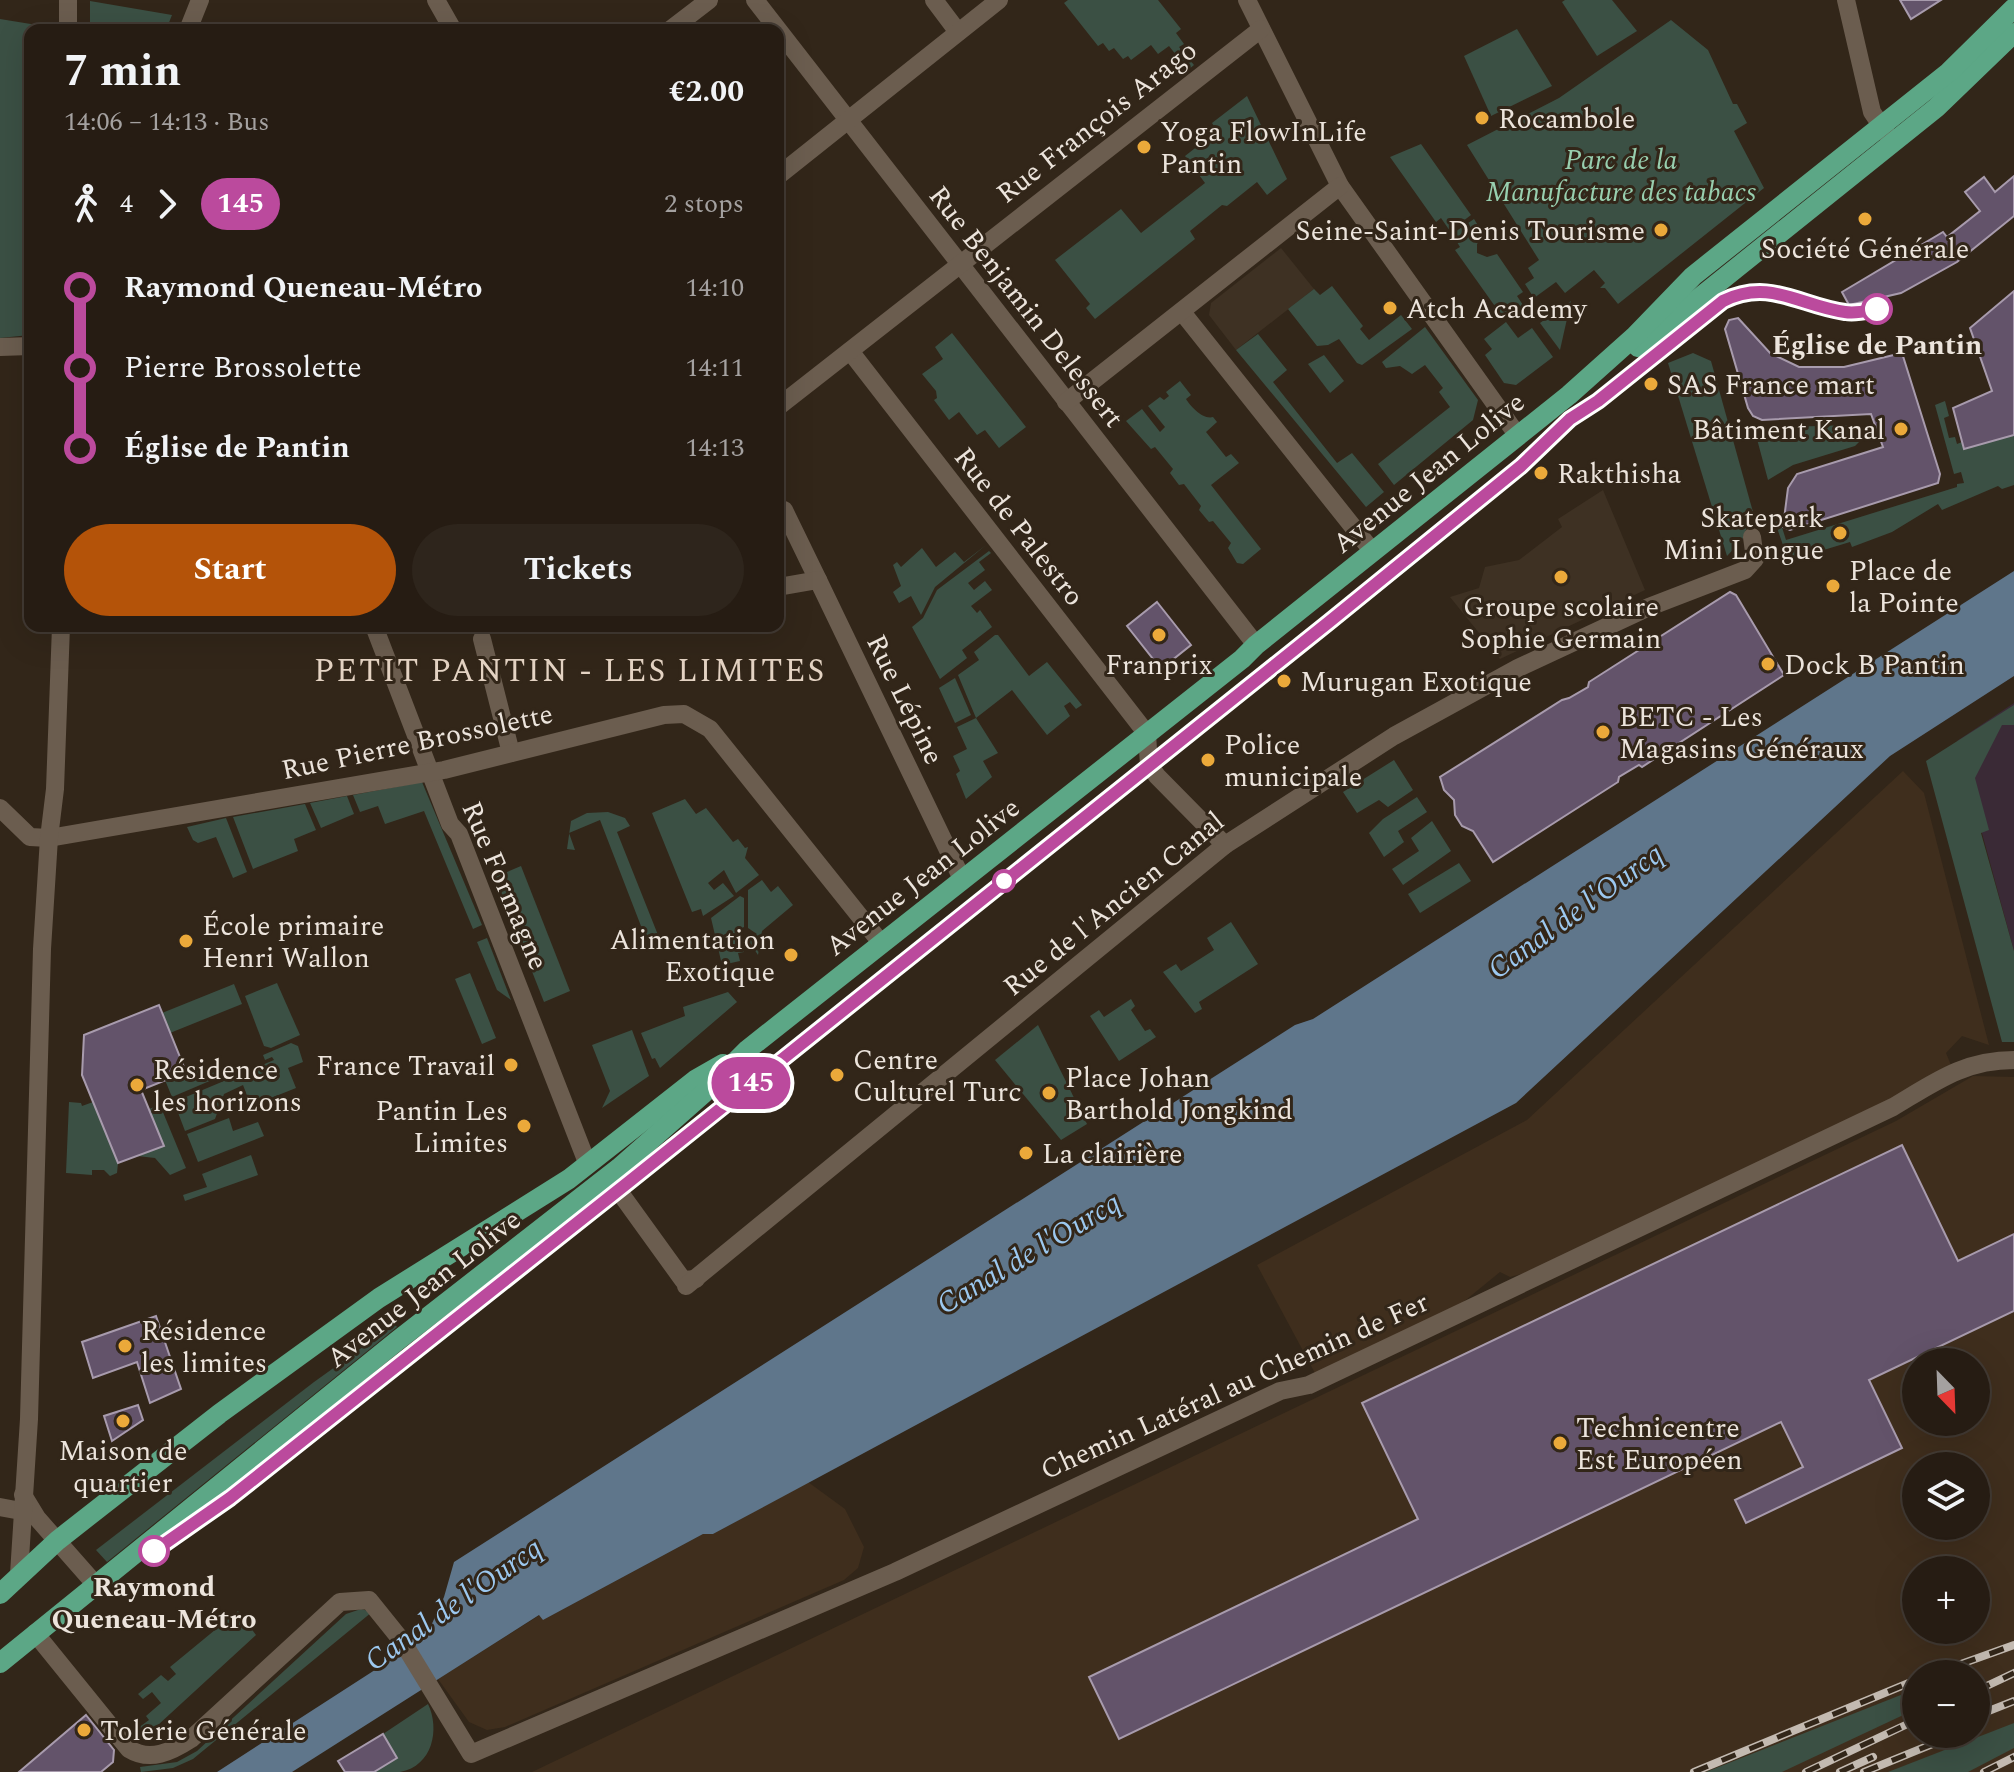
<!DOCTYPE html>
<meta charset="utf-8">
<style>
:root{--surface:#261c13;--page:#2e251c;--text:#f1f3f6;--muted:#a4a1a0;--line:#423a33;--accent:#b45309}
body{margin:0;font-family:Spectral,serif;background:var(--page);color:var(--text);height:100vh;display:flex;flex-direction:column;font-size:30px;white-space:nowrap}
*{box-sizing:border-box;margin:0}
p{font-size:26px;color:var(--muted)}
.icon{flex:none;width:44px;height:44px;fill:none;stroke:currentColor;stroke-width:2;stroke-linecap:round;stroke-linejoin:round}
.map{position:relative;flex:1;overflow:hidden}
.details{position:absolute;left:24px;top:24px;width:760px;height:608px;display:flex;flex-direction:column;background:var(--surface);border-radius:16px;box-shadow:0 8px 32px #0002,0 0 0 2px var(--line)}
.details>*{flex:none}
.badge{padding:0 16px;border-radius:26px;font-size:28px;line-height:52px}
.needle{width:52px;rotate:157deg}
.controls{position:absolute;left:1902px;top:1348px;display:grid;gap:16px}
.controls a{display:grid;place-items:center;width:88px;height:88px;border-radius:50%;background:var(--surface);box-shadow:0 8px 32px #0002,0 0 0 2px var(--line);font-size:40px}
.map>.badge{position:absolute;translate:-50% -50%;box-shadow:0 0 0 4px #fff}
.legs{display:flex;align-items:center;gap:12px;height:88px;padding:0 40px;font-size:26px}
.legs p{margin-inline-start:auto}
.summary{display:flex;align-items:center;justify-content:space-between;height:136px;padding:0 40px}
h1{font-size:44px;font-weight:700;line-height:60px}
.action{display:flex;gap:16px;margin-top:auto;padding:16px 40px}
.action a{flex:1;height:92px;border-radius:48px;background:var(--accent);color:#fff;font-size:32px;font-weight:700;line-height:92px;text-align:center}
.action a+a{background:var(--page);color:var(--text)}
ul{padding:0 40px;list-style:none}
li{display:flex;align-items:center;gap:28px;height:80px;font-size:30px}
li i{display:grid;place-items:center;width:12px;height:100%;margin:0 10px;background:currentColor}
li i::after{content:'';width:20px;height:20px;margin:-10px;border:6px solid;border-radius:50%;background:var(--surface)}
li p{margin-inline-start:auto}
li:first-child i{background:linear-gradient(#0000 50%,currentColor 0)}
li:last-child i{background:linear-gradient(currentColor 50%,#0000 0)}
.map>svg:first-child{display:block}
</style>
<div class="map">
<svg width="2014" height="1772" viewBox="0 0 2014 1772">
<rect width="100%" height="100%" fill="#322619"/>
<path fill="#3a2a36" d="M2014 703V951L1957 741Z"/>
<g fill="#3f2e1d" fill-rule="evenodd">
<path d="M1903 771 1924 793 1989 1045 1962 1036 1946 1053 1951 1065 1895 1098 1540 1269 1510 1277 1500 1272 1456 1308 1316 1375 1257 1265 1527 1120Z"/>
<path d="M1973 1076 2014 1077V1772H532L1896 1121ZM1916 1362H1976V1422H1916ZM1916 1466H1976V1526H1916ZM1916 1570H1976V1630H1916ZM1916 1674H1976V1734H1916Z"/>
<path d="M808 1482 845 1509 864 1547 858 1568 844 1580 505 1727 487 1730 469 1722 438 1679 540 1615 543 1620 703 1534H713Z"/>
</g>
<g fill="#3e3123">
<path d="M1281 248 1314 289 1236 350 1209 315 1211 303Z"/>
<path d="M1603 490 1645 590 1500 659 1450 597 1479 588 1485 567 1519 560 1562 527 1558 519Z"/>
</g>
<g fill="#3b5044">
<path d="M1068 0H1158L1181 29 1176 33 1184 44 1179 47 1194 65 1188 70 1169 46 1158 54 1151 45 1131 60 1128 56 1123 59 1114 48 1109 51 1103 43 1098 46 1064 3Z"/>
<path d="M1565 0H1612L1637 31 1597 56 1562 2Z"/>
<path d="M90 1 172 15 166 30H90Z"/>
<path d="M0 19 43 26V30H30V335L0 338Z"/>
<path d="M1671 20 1708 50 1733 104H1737L1747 123 1734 131 1764 188 1618 304 1605 288H1600L1605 283 1594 270 1565 293 1556 282 1534 298 1525 284 1534 278 1528 268 1539 260 1467 145 1559 98Z"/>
<path d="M1517 29 1552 86 1491 116 1464 56Z"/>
<path d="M1247 96 1287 179 1267 195 1257 182 1227 206 1222 205 1190 231 1195 239 1095 319 1086 308 1090 304 1055 260 1121 209 1141 233 1205 183 1185 156 1217 131 1212 123Z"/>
<path d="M1421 144 1471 215 1450 231 1441 218 1436 222 1390 157Z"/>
<path d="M1474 219 1484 235 1477 244V253L1487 257 1497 254 1523 292 1517 296 1523 305 1504 319 1455 250 1460 247 1452 234Z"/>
<path d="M1332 286 1363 326 1360 329 1369 340 1401 315 1412 329 1362 365 1357 363 1339 339 1328 345 1317 346 1288 309 1314 289 1320 295Z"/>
<path d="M1571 301 1560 350 1540 323Z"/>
<path d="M1506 322 1518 338 1532 328 1553 357 1516 385 1504 383 1485 355 1492 349 1484 339Z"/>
<path d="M1425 327 1478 400 1473 420 1394 485 1378 464 1450 407 1439 392 1443 388 1425 365 1412 374 1400 366 1386 368 1382 362Z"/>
<path d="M952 333 1026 427 999 448 985 430 977 435 959 412 949 420 934 400 937 398 936 391 922 374 943 359 935 347Z"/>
<path d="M1258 334 1287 370 1273 382 1337 463 1352 453 1384 492 1366 507 1236 350Z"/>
<path d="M1693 353 1711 361 1753 512 1742 540 1727 556 1668 363Z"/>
<path d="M1324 355 1344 381 1330 393 1308 364Z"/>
<path d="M1180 381 1191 395 1186 399C1190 406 1203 420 1213 417L1217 422 1206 432 1226 457 1231 454 1239 463 1211 485 1261 549 1243 564 1237 563 1228 548 1231 543 1213 521 1209 522 1199 510 1201 506 1184 484 1179 485 1170 473 1173 469 1155 447 1151 449 1126 421 1142 409 1160 432 1165 427 1148 406 1160 397 1164 400 1169 396 1166 392Z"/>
<path d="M1945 401 1949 416 1944 418 1949 438 1955 437 1957 444 1962 442 1965 449 2014 434V485L2002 489 1998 486 1942 510 1938 504 1892 532 1852 547 1850 542 1794 559 1789 546 1784 548 1775 522 1780 521 1786 540 1957 487V484L1964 483 1961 472 1954 474 1935 405Z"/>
<path d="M1850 425 1857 429 1860 441 1855 446 1793 465 1768 480 1754 428Z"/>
<path d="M986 545 935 587 921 615 911 596 899 603 893 592 901 586 893 565 897 562 901 567 922 548 936 567 955 552 964 562Z"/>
<path d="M989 551 991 553 979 562 985 570 968 583 974 590 985 581 992 590 971 606 977 613 980 610 992 627 962 650 967 658 940 679 912 627 923 618 937 590Z"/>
<path d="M995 635H998L1029 676 1047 662 1082 705 1076 709 1070 702 1064 706 1070 716 1047 735 1012 690 976 718 998 753 983 761 992 777 966 799 956 774 960 771 953 756 967 749 957 727 976 718 958 675 979 660 974 652Z"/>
<path d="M955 678 971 715 955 723 939 688Z"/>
<path d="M2014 705V725H2002L1975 778 1989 830 1981 833 2014 951V1042H2002L1926 761Z"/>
<path d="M1394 760 1413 790 1388 807 1379 800 1357 813 1343 792Z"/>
<path d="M422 782 482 925 473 929 424 811 385 824 378 806 360 812 353 795Z"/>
<path d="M347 796 354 814 321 828 310 803Z"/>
<path d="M1417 797 1427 812 1398 831 1404 842 1384 857 1369 833 1383 819Z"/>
<path d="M685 799 696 814 706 808 733 842 738 839 745 848 748 847 745 858 759 875 736 893 724 870 708 883 714 890 723 883 734 896 703 916 701 909 692 912 652 813Z"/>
<path d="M305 804 316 830 294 839 298 851 253 869 233 817Z"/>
<path d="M608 812 625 818 630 826 617 832 658 935 646 939 600 820 569 833 575 850 567 849 571 821 587 813Z"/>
<path d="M226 818 247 872 233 878 216 837 198 843 193 840 187 827Z"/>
<path d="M1432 821 1451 851 1403 885 1392 869 1419 851 1411 838Z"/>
<path d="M1459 863 1471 881 1420 913 1408 894Z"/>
<path d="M521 866 570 991 544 1002 495 877Z"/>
<path d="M762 880 771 892 778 886 793 905 762 931 758 955 754 949 749 950 746 938 748 934 751 938 757 934 748 928V890Z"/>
<path d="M740 896 744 898V927L738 930 744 952 738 953 740 961 722 965 711 918Z"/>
<path d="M1231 922 1258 964 1199 1002 1202 1009 1195 1013 1163 972 1176 964 1181 971 1214 950 1207 938Z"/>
<path d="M487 938 511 1000 497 990 477 942Z"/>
<path d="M470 973 496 1038 482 1044 455 979Z"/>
<path d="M277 983 300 1035 271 1048 264 1046 245 996Z"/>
<path d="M234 984 242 1004 170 1033 162 1013Z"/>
<path d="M728 992 737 1002 660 1068 655 1058 652 1059 641 1033 685 1016 683 1007Z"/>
<path d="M1131 999 1135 1006 1131 1010 1145 1031 1150 1029 1156 1037 1119 1061 1090 1016 1099 1010 1104 1017Z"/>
<path d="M1038 1025 1087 1124 1061 1140 995 1060Z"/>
<path d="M632 1030 649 1076 602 1108 610 1091 592 1045Z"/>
<path d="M291 1043 298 1046 303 1062 288 1068 296 1088 251 1106 243 1085 224 1094 215 1119 185 1131 174 1102 274 1060 272 1057 265 1060 263 1055Z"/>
<path d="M197 1067 202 1077 217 1071 219 1077 172 1097 165 1080Z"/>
<path d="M69 1102 81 1103 82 1106 93 1102 118 1163 117 1173 110 1176 104 1170H92V1175L66 1173Z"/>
<path d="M160 1105 186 1168 170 1175 155 1158 137 1156 163 1146 149 1109Z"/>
<path d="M229 1118 233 1131 258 1122 264 1136 198 1162 187 1134Z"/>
<path d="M251 1155 258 1175 185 1201 183 1195 207 1187 202 1174Z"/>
<path d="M395 1324 397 1327 107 1562 96 1550 314 1382Z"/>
<path d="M361 1609 372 1612 193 1759 173 1768 141 1772 140 1767 177 1762 197 1751 346 1614Z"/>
<path d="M238 1611 256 1635 146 1736 138 1728 149 1720 146 1716 161 1703 152 1692 143 1699 138 1694 161 1675 168 1681 176 1674 170 1667Z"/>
<path d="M1916 1689V1709L1782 1772H1706Z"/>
<path d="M428 1704C440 1729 433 1766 400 1772 392 1772 382 1772 374 1772L397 1758 383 1734Z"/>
<path d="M2014 1723V1748L1968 1772H1888Z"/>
</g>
<path fill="#5f768b" d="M2014 571V676L1890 756 1516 1103 713 1534H703L543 1620 539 1615 292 1772H217L426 1637 444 1597 454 1562 1295 1025 1313 1019Z"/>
<g fill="#63536a" stroke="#a89bad" stroke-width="2">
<path d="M1900 0H1941L1911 19Z"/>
<path d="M2014 176V216L1957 262 1901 293 1849 305 1842 292 1943 232 1947 237 1980 211 1965 192 1984 177 1995 192Z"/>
<path d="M2014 291V435L1964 449 1953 408 1992 391 1970 328Z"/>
<path d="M1738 318 1770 353 1799 367H1844L1902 353 1940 474 1938 483 1790 530 1783 527 1788 488 1797 474 1883 447 1871 414 1762 420 1753 416 1748 408 1725 329 1729 320Z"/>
<path d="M1730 592 1736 595 1784 675 1642 767 1639 765 1619 777 1618 782 1493 862 1473 831 1462 826 1455 815 1454 800 1444 790 1440 777 1562 700 1569 698 1588 687 1589 682Z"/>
<path d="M1157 602 1191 645 1161 669 1127 626Z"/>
<path d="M159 1005 186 1072 141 1090 164 1146 118 1163 82 1075 84 1035Z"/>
<path d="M1902 1145 1958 1261 2014 1234V1311L1869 1380 1902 1448 1746 1523 1735 1500 1803 1467 1781 1422 1119 1739 1089 1677 1418 1519 1362 1403Z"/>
<path d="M156 1316 181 1389 150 1403 137 1362 93 1378 82 1342Z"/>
<path d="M138 1405 143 1420 112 1441 104 1416Z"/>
<path d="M86 1715 114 1750 113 1762 101 1772H19Z"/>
<path d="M383 1734 397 1758 374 1772H345L338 1761Z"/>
</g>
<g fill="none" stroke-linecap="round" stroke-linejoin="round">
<g stroke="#6b5d4f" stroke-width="18">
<path d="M68 0V30"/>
<path d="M436 0 453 30"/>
<path d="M755 0 1256 645"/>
<path d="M934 0 958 32"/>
<path d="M1247 0 1340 186 1518 436"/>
<path d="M1846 0 1872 112 1889 137"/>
<path d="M188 30 200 0"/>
<path d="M670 30 709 0"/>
<path d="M778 176 999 0"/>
<path d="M1182 312 1373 552"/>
<path d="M0 347 30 346"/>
<path d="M850 351 1147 734 1149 765 1157 776 1225 845"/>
<path d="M1066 402 1340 186"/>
<path d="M778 407 1261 29"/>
<path d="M784 510 818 580"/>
<path d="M778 587 818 580 962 879"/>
<path d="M374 626 450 824 459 834 588 1165"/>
<path d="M482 639 511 753"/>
<path d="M0 808 30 837 49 838 444 770 664 715 684 714 710 729 882 944"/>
<path d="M618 1190 683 1280 696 1279"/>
<path d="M686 1286 1225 845 1394 736 1518 668 1649 607 1745 570 1755 559 1752 537"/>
<path d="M23 1495 37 1518 96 1585"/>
<path d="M0 1507 21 1511"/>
<path d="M19 1574 29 1419 42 949 49 838 55 789 61 626"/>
<path d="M35 1633 129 1749C150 1762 171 1752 191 1739L340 1602 369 1600 402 1641 471 1754 895 1572 1280 1391 1309 1385 1893 1107C1935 1082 1964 1060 2014 1060"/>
</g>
<g stroke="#5ca786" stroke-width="20">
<path d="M1638 347 1936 108 2014 33"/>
<path d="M0 1594 58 1540 219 1414 379 1298 569 1179 695 1080 723 1064"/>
<path d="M0 1663 397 1341 619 1168 704 1093 747 1050 1242 659 1256 645 1569 395 1635 336 1693 276 1949 72 2014 8"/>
</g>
<defs>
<g id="rail">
<path d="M1933 1674 2014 1645"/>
<path d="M1976 1691 2014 1673"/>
<path d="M1976 1716 2014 1701"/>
<path d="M1694 1772 1916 1680"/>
<path d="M1806 1772 1916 1720"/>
<path d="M1840 1772 1873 1757"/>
<path d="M1864 1772 1957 1734"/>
<path d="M1984 1772 2014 1757"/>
</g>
</defs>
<use href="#rail" stroke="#c3bab1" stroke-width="8"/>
<use href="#rail" stroke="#322619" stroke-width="5" stroke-dasharray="15" stroke-linecap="butt"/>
</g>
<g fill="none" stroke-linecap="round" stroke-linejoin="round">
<defs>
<path id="line-1" d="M154 1551 230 1498 630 1181 1329 622 1521 466 1570 419 1598 401 1723 301C1770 278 1800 306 1845 312 1856 314 1866 311 1877 309"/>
</defs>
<use href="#line-1" stroke="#fff" stroke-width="18"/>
<use href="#line-1" stroke="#bb4a9d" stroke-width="12"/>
</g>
<g fill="#eba93a" stroke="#322619" stroke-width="3">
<circle cx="1482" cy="118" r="8"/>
<circle cx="1144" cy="147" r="8"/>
<circle cx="1865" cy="219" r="8"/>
<circle cx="1661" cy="230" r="8"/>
<circle cx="1390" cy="308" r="8"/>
<circle cx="1651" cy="384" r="8"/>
<circle cx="1901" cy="429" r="8"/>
<circle cx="1541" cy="473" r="8"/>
<circle cx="1840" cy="533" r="8"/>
<circle cx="1561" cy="577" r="8"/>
<circle cx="1833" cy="586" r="8"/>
<circle cx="1159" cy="635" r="8"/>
<circle cx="1768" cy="664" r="8"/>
<circle cx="1284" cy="681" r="8"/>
<circle cx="1603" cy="732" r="8"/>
<circle cx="1208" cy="760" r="8"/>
<circle cx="186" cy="941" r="8"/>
<circle cx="791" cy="955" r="8"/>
<circle cx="511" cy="1065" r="8"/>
<circle cx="837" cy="1075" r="8"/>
<circle cx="137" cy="1085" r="8"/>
<circle cx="1049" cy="1093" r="8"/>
<circle cx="524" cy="1126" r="8"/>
<circle cx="1026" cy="1153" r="8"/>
<circle cx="125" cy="1346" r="8"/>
<circle cx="123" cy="1421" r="8"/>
<circle cx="1560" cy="1443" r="8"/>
<circle cx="84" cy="1730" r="8"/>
</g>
<g fill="#fff" stroke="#bb4a9d" stroke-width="4">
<circle cx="1877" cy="309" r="14"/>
<circle cx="1004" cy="881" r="10"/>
<circle cx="154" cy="1551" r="14"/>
</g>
<g text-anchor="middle" stroke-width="6" stroke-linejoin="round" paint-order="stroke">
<g font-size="28" fill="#ece4dc" stroke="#322619" text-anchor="start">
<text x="1498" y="128">Rocambole</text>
<text x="1160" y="141">Yoga FlowInLife<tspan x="1160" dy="32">Pantin</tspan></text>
<text x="1645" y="240" text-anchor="end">Seine-Saint-Denis Tourisme</text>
<text x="1865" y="258" text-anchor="middle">Société Générale</text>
<text x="1406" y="318">Atch Academy</text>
<text x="1667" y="394">SAS France mart</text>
<text x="1885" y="439" text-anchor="end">Bâtiment Kanal</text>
<text x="1557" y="483">Rakthisha</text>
<text x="1824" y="527" text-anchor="end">Skatepark<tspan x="1824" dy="32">Mini Longue</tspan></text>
<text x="1849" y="580">Place de<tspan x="1849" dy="32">la Pointe</tspan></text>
<text x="1561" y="616" text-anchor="middle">Groupe scolaire<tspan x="1561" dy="32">Sophie Germain</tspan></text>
<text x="1159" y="674" text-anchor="middle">Franprix</text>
<text x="1784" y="674">Dock B Pantin</text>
<text x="1300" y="691">Murugan Exotique</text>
<text x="1619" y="726">BETC - Les<tspan x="1619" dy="32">Magasins Généraux</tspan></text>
<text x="1224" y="754">Police<tspan x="1224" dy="32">municipale</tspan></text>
<text x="202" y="935">École primaire<tspan x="202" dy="32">Henri Wallon</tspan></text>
<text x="775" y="949" text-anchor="end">Alimentation<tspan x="775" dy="32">Exotique</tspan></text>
<text x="853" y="1069">Centre<tspan x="853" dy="32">Culturel Turc</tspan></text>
<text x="495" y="1075" text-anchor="end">France Travail</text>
<text x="153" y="1079">Résidence<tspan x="153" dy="32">les horizons</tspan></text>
<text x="1065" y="1087">Place Johan<tspan x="1065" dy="32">Barthold Jongkind</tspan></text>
<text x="508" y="1120" text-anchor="end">Pantin Les<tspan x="508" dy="32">Limites</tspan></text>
<text x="1042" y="1163">La clairière</text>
<text x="141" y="1340">Résidence<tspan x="141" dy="32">les limites</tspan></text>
<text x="1576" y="1437">Technicentre<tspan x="1576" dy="32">Est Européen</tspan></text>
<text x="123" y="1460" text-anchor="middle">Maison de<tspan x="123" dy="32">quartier</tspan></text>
<text x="100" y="1740">Tolerie Générale</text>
</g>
<g font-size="28" fill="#ece4dc" stroke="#322619">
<text transform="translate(1096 121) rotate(-38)" y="10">Rue François Arago</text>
<text transform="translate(1027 306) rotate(52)" y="10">Rue Benjamin Delessert</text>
<text transform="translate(1428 472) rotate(-39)" y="10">Avenue Jean Lolive</text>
<text transform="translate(1020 526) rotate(52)" y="10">Rue de Palestro</text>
<text transform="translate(906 699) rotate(64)" y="10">Rue Lépine</text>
<text transform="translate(417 741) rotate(-12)" y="10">Rue Pierre Brossolette</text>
<text transform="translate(922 876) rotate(-38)" y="10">Avenue Jean Lolive</text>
<text transform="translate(506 885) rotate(67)" y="10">Rue Formagne</text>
<text transform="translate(1113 903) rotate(-39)" y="10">Rue de l'Ancien Canal</text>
<text transform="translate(423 1288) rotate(-38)" y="10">Avenue Jean Lolive</text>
<text transform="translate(1234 1385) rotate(-24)" y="10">Chemin Latéral au Chemin de Fer</text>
</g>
<g font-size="28" font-style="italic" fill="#98cfaf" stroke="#322619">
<text x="1621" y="169">Parc de la<tspan x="1621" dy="32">Manufacture des tabacs</tspan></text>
</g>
<g font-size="28" font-weight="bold" fill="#ece4dc" stroke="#322619">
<text x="1877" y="354">Église de Pantin</text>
<text x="154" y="1596">Raymond<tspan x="154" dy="32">Queneau-Métro</tspan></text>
</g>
<g font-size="30" font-style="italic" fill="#9cc8ef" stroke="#322619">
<text transform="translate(1575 911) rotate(-36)" y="10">Canal de l'Ourcq</text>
<text transform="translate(1028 1253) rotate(-31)" y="10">Canal de l'Ourcq</text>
<text transform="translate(453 1604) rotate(-35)" y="10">Canal de l'Ourcq</text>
</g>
<g font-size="32" letter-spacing="2" fill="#e4d3c3" stroke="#322619">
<text x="570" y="681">PETIT PANTIN - LES LIMITES</text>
</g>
</g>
</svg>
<div class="controls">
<a><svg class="needle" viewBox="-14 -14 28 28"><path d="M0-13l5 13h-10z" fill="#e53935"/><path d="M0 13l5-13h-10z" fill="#a4a1a0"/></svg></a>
<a><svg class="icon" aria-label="layers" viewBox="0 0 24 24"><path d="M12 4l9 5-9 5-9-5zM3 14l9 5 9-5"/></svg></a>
<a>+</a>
<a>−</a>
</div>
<b class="badge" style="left:751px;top:1083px;background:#bb4a9d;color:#fff">145</b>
<section class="details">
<div class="summary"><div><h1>7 min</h1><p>14:06 – 14:13 · Bus</p></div><b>€2.00</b></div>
<div class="legs"><svg class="icon" aria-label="walk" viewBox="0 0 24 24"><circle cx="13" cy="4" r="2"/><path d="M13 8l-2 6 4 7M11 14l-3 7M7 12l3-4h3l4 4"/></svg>4<svg class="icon" aria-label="forward" viewBox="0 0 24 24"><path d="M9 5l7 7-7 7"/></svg><b class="badge" style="background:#bb4a9d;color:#fff">145</b><p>2 stops</p></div>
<ul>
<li><i style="color:#bb4a9d"></i><b>Raymond Queneau-Métro</b><p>14:10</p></li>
<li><i style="color:#bb4a9d"></i><span>Pierre Brossolette</span><p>14:11</p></li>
<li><i style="color:#bb4a9d"></i><b>Église de Pantin</b><p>14:13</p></li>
</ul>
<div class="action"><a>Start</a><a>Tickets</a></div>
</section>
</div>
